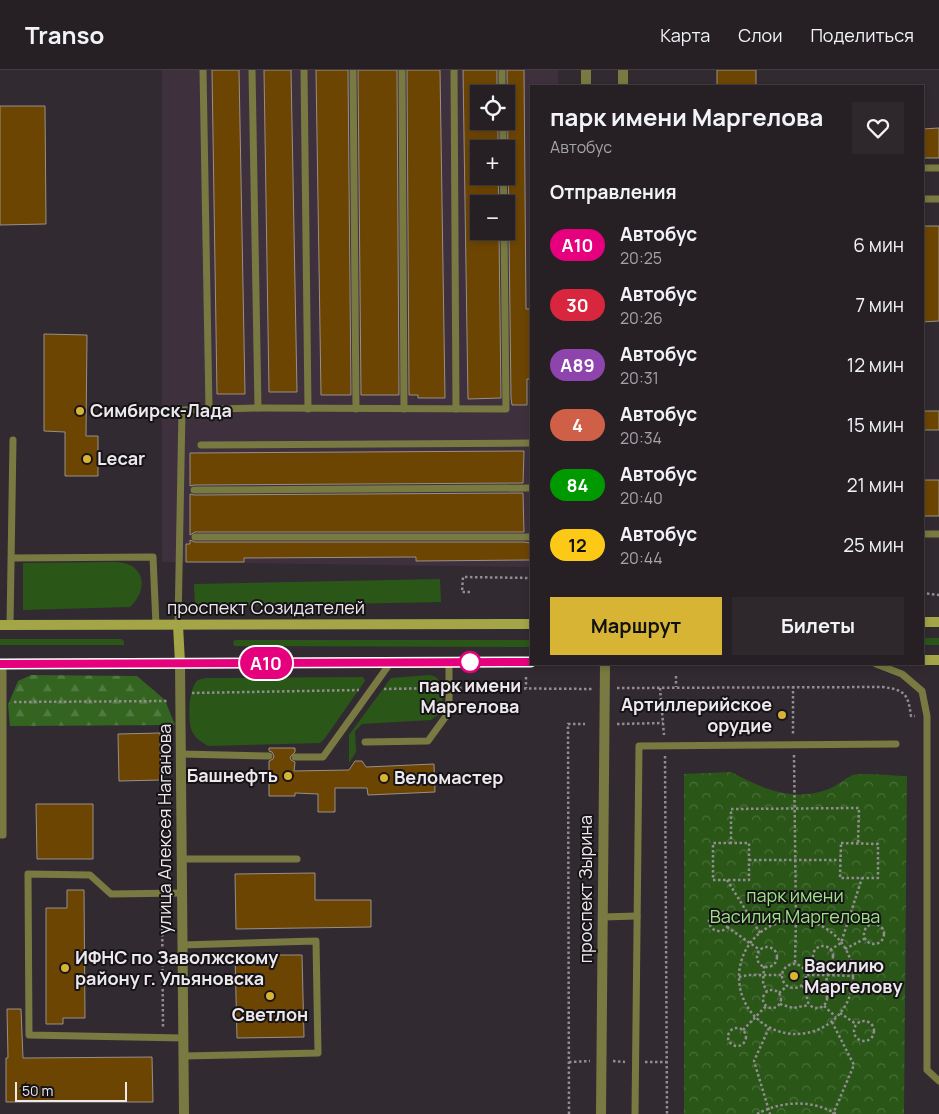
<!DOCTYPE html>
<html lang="ru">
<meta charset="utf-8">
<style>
:root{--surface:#262025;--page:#2e282d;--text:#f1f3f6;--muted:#a4a3a7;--line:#423e42;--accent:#d7b434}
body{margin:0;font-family:Manrope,sans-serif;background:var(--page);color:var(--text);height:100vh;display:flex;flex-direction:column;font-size:19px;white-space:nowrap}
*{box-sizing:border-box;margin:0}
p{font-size:16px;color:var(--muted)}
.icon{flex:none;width:28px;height:28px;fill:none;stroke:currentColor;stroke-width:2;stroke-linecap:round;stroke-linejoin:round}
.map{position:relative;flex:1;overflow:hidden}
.details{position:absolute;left:530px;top:15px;width:394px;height:580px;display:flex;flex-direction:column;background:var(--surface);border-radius:0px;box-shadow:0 2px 8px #0003,0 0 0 1px var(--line)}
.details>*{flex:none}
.badge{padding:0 10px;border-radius:16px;font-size:18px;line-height:32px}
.tools{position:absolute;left:470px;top:15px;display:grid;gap:10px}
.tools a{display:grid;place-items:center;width:45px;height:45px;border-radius:0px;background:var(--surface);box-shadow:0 2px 8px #0003,0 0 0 1px var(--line);font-size:25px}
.scale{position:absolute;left:15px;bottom:12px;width:112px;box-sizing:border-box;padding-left:5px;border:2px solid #ede8ec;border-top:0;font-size:14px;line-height:18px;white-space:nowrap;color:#ede8ec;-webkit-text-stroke:4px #171417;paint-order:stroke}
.map>.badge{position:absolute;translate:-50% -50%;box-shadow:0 0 0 2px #fff}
h2{padding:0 20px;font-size:19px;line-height:45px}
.round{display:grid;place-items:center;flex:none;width:52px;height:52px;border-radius:0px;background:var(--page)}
.overview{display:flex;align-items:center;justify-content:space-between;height:85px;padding:0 20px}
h1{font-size:24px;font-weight:700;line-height:38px}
.primary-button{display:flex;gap:10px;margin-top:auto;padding:10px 20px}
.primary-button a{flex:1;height:58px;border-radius:0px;background:var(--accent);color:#111;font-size:20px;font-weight:700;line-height:58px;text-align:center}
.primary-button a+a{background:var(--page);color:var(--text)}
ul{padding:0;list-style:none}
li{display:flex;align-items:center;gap:15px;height:60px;padding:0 20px}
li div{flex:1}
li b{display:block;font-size:19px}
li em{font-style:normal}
li .badge{min-width:55px;font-weight:700;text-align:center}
header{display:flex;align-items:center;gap:30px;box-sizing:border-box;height:70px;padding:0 25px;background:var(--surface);border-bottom:1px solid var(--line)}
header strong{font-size:24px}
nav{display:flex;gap:28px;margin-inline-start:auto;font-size:18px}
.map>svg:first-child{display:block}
</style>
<header>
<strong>Transo</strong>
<nav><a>Карта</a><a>Слои</a><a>Поделиться</a></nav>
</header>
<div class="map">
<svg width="939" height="1044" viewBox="0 0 939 1044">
<defs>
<pattern id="forest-firs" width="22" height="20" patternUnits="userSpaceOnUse" patternTransform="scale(1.25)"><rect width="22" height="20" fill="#336420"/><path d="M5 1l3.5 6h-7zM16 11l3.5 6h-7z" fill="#517a41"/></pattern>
<pattern id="park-crowns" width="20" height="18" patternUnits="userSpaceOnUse" patternTransform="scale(1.25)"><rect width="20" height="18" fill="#2a5717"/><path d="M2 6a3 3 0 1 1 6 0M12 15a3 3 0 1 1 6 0" fill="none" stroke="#496f39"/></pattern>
</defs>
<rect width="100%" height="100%" fill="#322a31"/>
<path fill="#3e313d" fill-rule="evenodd" d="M162 0H558V16H531V497L162 492ZM479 24H506V51H479ZM479 79H506V106H479ZM479 134H506V161H479Z"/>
<g fill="#2a5717">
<path d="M117 492C145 494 149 519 130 537L23 540V493Z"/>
<path d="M440 509 441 532 195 537 194 514Z"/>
<path d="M922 568H939V575H923Z"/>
<path d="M0 569H121L124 571V575H0Z"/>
<path d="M236 570H531V577L234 576 233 571Z"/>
<path d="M430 605 436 607 441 613 443 638 438 645 431 650 362 654 355 661 356 682 349 693V665L391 608Z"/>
<path d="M363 607 365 611 325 668 320 673 208 676C202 672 196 669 193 663 187 654 188 617 198 610 200 609 203 609 206 608Z"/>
</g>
<path fill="url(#forest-firs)" d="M31 605 137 606 165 630 175 655 10 656 8 635 18 611Z"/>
<path fill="url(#park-crowns)" d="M731 702C761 718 792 732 826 720 836 717 844 709 853 705 862 702 895 706 907 706L904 1044H684V704Z"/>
<g fill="#6d4503" stroke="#989086">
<path d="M212 0H239L245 324H217Z"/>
<path d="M264 0H291L297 322H269Z"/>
<path d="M316 0H348L351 325H321Z"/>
<path d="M358 0H397L399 325H361Z"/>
<path d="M407 0H440L445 328H418V325H409Z"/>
<path d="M463 0H497V24H479V51H498V79H479V106H498L499 134H479V161H499L501 328 468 329Z"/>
<path d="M507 0H524L526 239H531V309H527V335H512L511 328Z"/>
<rect x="717" y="0" width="39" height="16"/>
<path d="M0 36H45L46 154 0 155Z"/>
<path d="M939 58V88H922V59Z"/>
<path d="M922 156H939V251L922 252Z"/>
<path d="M44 264 87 265 86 366H98V406H65V362L44 361Z"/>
<rect x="922" y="341" width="17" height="19"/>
<path d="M524 381 523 413 194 415 190 416V383Z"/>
<rect x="922" y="410" width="17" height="36"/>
<path d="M523 423 524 462H195L190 465V424L194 425Z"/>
<path d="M190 470 195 472H524L531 473V490L416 491V487L244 488V492H186V474H190Z"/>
<path d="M160 663 161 710 119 711 118 664Z"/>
<path d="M269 678H295V682L290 687 291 690 295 692 294 701 349 700 355 691H362L366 697 434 694 435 722 368 725 367 718H335V742H318V724L295 723V726H269V691L273 689 274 686 272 682 269 681Z"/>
<path d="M36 734H93V789H37Z"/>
<path d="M315 803V830H371V857L236 859 235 804Z"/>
<path d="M67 820H84L85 948H63V954H46V838H67Z"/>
<path d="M235 885H302L304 967 237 968Z"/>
<path d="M7 939H21L23 988 152 987 153 1032H6V988H8Z"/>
</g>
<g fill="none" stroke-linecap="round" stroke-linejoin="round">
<g stroke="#938d92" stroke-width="2.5" stroke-dasharray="2.5 2.5" stroke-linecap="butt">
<path d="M470 522H462L463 507 531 508"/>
<path d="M922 523 939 525"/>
<path d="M676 606V617"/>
<path d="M526 607V618"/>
<path d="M793 616V665"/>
<path d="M459 618 594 619"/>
<path d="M617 618 883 617C905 620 908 624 911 646H915"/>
<path d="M660 618 664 665"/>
<path d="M384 619 439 618"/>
<path d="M192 623 359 620"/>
<path d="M14 632 169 631"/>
<path d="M617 654 663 653"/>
<path d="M794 685 796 850 795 893"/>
<path d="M665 686 667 1044"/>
<path d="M731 773H713V810H749V773H731V739L859 738 858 773"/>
<path d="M841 773 878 774V808H840Z"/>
<path d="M749 790H841"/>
<path d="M727 810 760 863"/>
<path d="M162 834 163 958"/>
<circle cx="719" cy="851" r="10"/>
<circle cx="796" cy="907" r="57"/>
<circle cx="874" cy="864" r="10"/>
<path d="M727 857 760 880"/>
<circle cx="823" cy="886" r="10"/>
<circle cx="767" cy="887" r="10"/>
<path d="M845 879 866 868"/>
<path d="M830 880 841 873 862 808"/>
<circle cx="794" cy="906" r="12"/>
<path d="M764 896 763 914 767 921"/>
<path d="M807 905H828L826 895"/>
<path d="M739 907 748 905H782"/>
<path d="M802 916 810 921"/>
<circle cx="817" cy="928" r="10"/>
<circle cx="772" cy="929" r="9"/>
<path d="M823 920 828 905 853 906"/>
<path d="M779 923 787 916"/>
<path d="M780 934 793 938 809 935"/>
<path d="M824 936 836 947"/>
<path d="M840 943 856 954"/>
<circle cx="864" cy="961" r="10"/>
<path d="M832 952 854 995 833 1044"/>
<path d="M769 958 754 991 770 1044"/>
<circle cx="737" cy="967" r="9"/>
<path d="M743 960 766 936"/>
<path d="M613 991 625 992"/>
<path d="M569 992 590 991"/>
<path d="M645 992H667"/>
<path d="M569 1044 568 654H585"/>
<path d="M757 1044C781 1031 812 1029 836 1044"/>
</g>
<g stroke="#787a42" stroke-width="7">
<path d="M203 0 209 339"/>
<path d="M252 0 258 338"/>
<path d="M304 0 308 339"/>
<path d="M353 0 356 339"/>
<path d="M402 0 404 339"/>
<path d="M454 0 456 339"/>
<path d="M502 0V24"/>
<path d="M503 51V79"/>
<path d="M922 98H939"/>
<path d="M503 106 504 134"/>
<path d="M922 129H939"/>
<path d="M201 375 531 373"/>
<path d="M194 420 531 418"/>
<path d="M922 464H939"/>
<path d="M195 467H531"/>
<path d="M13 488 153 487 156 555"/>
<path d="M10 555 13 370"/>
<path d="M178 555 182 340 258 338 506 339 504 161"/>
<path d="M876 594 902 604 922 621 927 646V1000L939 1011"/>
<path d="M365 672 428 671 449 642V592"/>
<path d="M181 684 269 686"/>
<path d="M295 687H323L391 592"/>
<path d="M0 765H3V594"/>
<path d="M182 789H297"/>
<path d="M182 823 111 824 90 805 28 804 29 965 183 968"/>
<path d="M603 847 637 846"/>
<path d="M182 875 316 871 318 983 183 986"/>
<path d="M635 1044 639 676 896 674"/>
</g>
<path stroke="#787a42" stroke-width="10" d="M180 593 184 1044"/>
<g stroke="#787a42" stroke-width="10">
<path d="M586 0V16"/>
<path d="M623 0V16"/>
<path d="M601 1044 605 594"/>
</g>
<g stroke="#a3a547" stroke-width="10">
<path d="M922 552H939"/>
<path d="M0 555 531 554"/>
<path d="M178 555 180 593"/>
<path d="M922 590H939"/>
<path d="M0 594 531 592"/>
</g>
</g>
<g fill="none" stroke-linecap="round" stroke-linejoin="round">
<defs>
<path id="line" d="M0 594 531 592"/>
</defs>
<use href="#line" stroke="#fff" stroke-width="11"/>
<use href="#line" stroke="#e6007e" stroke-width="8"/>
</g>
<g fill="#d7b434" stroke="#171417" stroke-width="2">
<circle cx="80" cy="341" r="5"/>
<circle cx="87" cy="389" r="5"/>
<circle cx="782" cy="645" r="5"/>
<circle cx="288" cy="706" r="5"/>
<circle cx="384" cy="708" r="5"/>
<circle cx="65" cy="898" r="5"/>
<circle cx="794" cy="906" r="5"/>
<circle cx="270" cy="926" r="5"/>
</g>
<circle fill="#fff" stroke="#e6007e" stroke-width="2.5" cx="470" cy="592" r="10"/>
<g text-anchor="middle" stroke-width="4" stroke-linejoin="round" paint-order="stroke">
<g font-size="18" font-weight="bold" fill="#ede8ec" stroke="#171417" text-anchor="start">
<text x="90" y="347">Симбирск-Лада</text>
<text x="97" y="395">Lecar</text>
<text x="772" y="641" text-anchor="end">Артиллерийское<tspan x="772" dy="21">орудие</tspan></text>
<text x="278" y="712" text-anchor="end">Башнефть</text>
<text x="394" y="714">Веломастер</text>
<text x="75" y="894">ИФНС по Заволжскому<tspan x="75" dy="21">району г. Ульяновска</tspan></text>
<text x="804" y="902">Василию<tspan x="804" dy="21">Маргелову</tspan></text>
<text x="270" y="951" text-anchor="middle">Светлон</text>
</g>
<g font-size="18" fill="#ede8ec" stroke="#171417">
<text x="266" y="544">проспект Созидателей</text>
<text transform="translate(165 759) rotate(-90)" y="6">улица Алексея Наганова</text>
<text transform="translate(586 819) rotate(-90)" y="6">проспект Зырина</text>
</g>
<g font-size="18" font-weight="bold" fill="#ede8ec" stroke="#171417">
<text x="470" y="622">парк имени<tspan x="470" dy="21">Маргелова</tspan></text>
</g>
<g font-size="18" fill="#9ee486" stroke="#171417">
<text x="795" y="832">парк имени<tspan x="795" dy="21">Василия Маргелова</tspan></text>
</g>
</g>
</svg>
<div class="tools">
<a><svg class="icon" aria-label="locate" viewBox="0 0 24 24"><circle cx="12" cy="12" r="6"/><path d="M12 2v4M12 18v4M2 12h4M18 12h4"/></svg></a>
<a>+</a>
<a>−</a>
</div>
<div class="scale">50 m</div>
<b class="badge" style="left:266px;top:593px;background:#e6007e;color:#fff">А10</b>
<section class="details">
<div class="overview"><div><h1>парк имени Маргелова</h1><p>Автобус</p></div><a class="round"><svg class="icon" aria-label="heart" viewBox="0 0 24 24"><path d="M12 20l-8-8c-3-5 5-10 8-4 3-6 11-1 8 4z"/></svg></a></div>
<h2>Отправления</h2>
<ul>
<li><span class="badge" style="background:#e6007e;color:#fff">А10</span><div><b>Автобус</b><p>20:25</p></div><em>6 мин</em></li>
<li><span class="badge" style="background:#d7263d;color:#fff">30</span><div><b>Автобус</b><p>20:26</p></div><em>7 мин</em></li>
<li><span class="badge" style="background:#8e44ad;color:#fff">А89</span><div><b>Автобус</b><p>20:31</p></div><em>12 мин</em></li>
<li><span class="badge" style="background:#cf5f47;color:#fff">4</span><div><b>Автобус</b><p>20:34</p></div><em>15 мин</em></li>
<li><span class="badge" style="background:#090;color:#fff">84</span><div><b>Автобус</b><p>20:40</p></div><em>21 мин</em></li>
<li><span class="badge" style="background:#fcc916;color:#111">12</span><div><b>Автобус</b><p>20:44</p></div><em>25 мин</em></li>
</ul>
<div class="primary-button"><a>Маршрут</a><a>Билеты</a></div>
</section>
</div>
